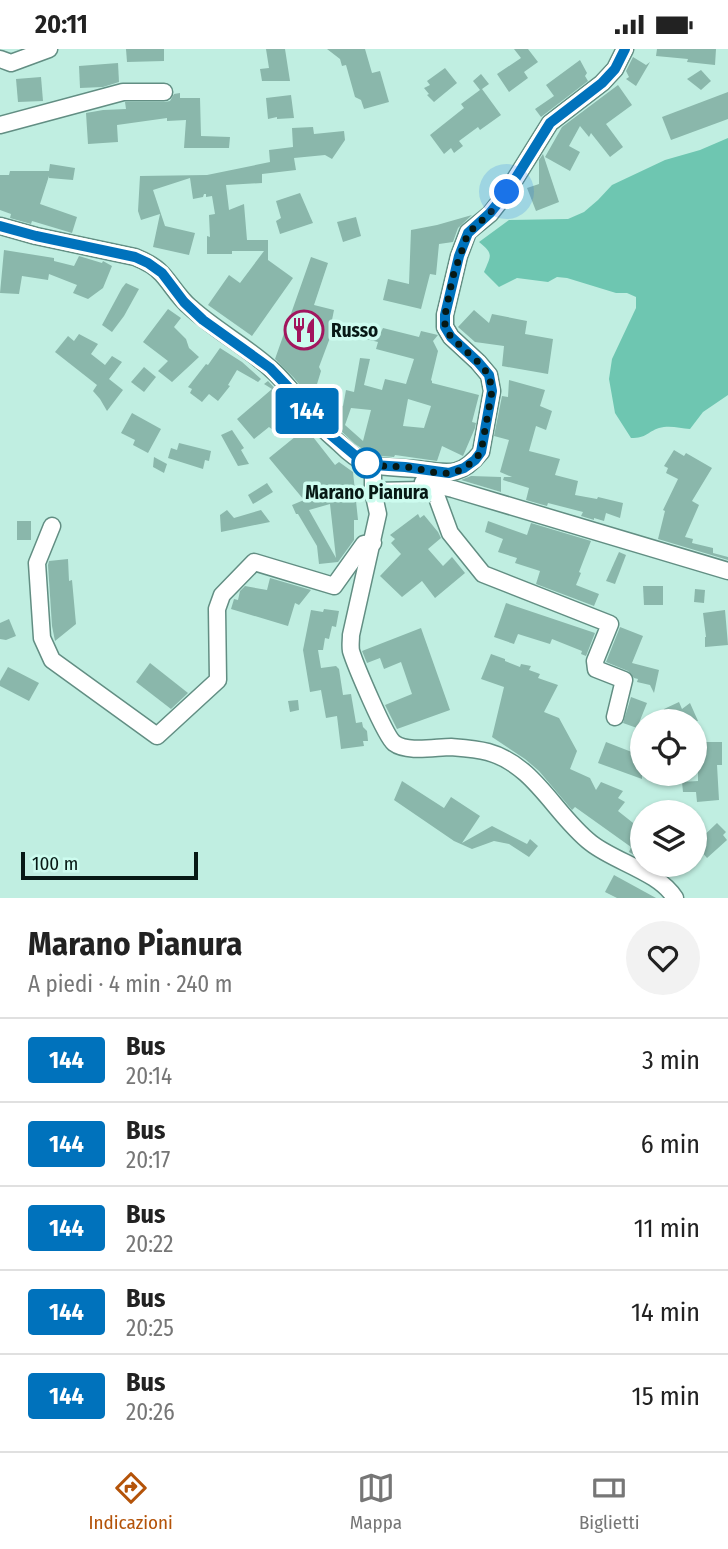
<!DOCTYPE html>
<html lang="it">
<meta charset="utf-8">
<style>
:root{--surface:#fff;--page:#f2f2f2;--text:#222;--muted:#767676;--line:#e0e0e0;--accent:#b45309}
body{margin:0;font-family:"Fira Sans Condensed",sans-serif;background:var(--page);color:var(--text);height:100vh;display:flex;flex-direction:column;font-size:26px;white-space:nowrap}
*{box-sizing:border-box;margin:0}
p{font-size:23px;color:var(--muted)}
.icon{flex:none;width:38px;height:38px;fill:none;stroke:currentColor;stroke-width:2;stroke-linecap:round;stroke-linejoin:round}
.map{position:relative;height:849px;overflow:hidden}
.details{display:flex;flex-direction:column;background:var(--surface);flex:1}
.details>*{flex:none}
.badge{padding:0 14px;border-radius:5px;font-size:24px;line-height:46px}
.buttons{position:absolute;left:630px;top:660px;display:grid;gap:14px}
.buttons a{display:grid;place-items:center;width:77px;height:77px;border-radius:50%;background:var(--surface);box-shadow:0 2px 5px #0004;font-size:35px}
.scale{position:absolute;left:21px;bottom:18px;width:177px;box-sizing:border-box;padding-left:7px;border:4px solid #071915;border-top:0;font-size:19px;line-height:24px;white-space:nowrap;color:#071915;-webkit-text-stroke:5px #cdfcef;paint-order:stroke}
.you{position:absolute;width:35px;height:35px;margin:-18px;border:5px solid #fff;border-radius:50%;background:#1a73e8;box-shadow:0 0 0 10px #1a73e833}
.map>.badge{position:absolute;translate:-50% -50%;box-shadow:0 0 0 4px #fff}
.round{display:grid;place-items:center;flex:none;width:74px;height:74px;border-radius:37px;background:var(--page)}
.summary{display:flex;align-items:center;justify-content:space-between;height:119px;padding:0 28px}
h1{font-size:33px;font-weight:700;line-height:52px}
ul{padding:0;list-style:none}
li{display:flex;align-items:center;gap:21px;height:84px;padding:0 28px;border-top:2px solid var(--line)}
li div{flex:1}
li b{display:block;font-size:26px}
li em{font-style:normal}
li .badge{min-width:77px;font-weight:700;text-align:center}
.status{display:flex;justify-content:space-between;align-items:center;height:49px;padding:0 35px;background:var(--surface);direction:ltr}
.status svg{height:19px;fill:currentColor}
.tab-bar{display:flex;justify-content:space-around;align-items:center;height:98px;border-top:2px solid var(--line);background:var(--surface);font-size:19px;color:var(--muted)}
.tab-bar a{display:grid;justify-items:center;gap:4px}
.tab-bar .on{color:var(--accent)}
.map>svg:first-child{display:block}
</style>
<div class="status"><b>20:11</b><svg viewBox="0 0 49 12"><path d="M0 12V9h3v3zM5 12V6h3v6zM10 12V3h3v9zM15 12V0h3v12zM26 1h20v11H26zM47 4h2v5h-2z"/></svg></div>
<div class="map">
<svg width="728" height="849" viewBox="0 0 728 849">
<rect width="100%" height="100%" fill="#c0eee1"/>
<path fill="#6ec6b1" d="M728 89V346L703 363 690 380C680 379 669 376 659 379 647 383 647 389 631 389L615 364 609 330 612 310 636 259V248L627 244H616L567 229 557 228 548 233 517 229 499 238 484 223C491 206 494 205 479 193L509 171 568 170 584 163 598 151 612 136 665 111 700 101Z"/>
<g fill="#8ab7ab" fill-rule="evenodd">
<path d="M126 0H164V12L127 13Z"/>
<path d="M266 0H285L290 32H262L260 20 269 19Z"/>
<path d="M327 0H365L372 24 380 22 389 53 364 60 361 51 355 48 346 16 342 17 340 10Z"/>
<path d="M514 0H528L538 13 524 23 528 29 509 43 497 25 521 9Z"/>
<path d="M657 0H716L715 16 687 13 688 10 656 7Z"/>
<path d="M633 8 646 16 650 13 636 37 626 30 629 28 626 22Z"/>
<path d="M580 11 587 24 585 27 588 32 541 68 535 60 554 47 546 36Z"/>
<path d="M118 14 119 33 103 38 80 39 79 17Z"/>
<path d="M445 19 457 34 434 53 427 46 429 45 424 39 430 36 427 32Z"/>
<path d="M701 21 711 32 701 41 687 30Z"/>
<path d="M481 25 489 35 482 40 501 66 480 81 478 78 459 92 463 97 454 104 451 99 444 105 430 86 464 59 461 55 480 41 473 32Z"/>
<path d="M41 28 43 52 18 53 16 30Z"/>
<path d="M618 36 632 56 606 75 623 98 610 108 591 84 589 88 580 77 569 97 580 103 570 122 545 108 562 78Z"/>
<path d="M728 43V70L671 91 662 68Z"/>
<path d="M180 44V49H200L201 87 230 88 229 99H184L186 71 167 72V69L117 76 118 93 88 95 86 64 103 61 126 60 125 53H165L170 52 174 45Z"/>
<path d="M291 46 294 69 277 70V68L268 70 266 49Z"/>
<path d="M313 78 314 85 344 82 345 91 332 110 325 106 294 109 296 121 262 125V134L226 136 229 161 244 155 247 191H268V211L293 229 252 287 208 256 229 226 240 234 264 202H232V205H207V187L210 188 209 166 215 165 212 147 206 148V145H204L203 148 193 150 190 129 153 141 165 177 195 184 189 206 153 198 160 165 141 171 138 162 140 127 207 126 270 113 269 101 293 98 292 79Z"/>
<path d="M543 105 559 153 536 162 527 139 539 135V111Z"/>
<path d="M50 115 75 119 73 131 49 129V127L40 155 77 168 72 184 32 172 31 175 10 169 11 165 0 161V126H9L10 122H49Z"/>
<path d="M300 144 313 174 280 185 276 172 281 169 276 152Z"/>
<path d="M472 166 458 179 453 193 439 195 436 226 430 225 421 260 383 251 388 230 409 235 411 181 437 176Z"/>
<path d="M356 168 361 187 343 193 337 173Z"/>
<path d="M4 201 54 209V212L74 217 79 207 102 214 103 212 112 217 103 239 88 250 73 244 77 236 49 225 48 231 22 227 19 245 0 244Z"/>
<path d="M311 208 328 214 314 256 334 261 332 271 335 272 329 286H331L319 318 321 322 314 345 343 357 346 341 354 343 360 309 370 310 364 336 382 341 385 330 406 335 414 310 376 300 378 293 362 289 365 278 381 283 383 279 419 288 421 282 438 286 433 292 438 302 431 331 432 332V334L479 346 472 373 476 374 475 379 463 407 442 397 437 412 395 406 394 408 380 407 367 403 355 395 324 366 294 329 275 310ZM408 350 431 357 424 379 403 377ZM351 359 371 361 363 392 345 376Z"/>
<path d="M126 234 139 240 124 267 112 283 102 276 122 239Z"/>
<path d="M168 260 181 269 174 278 186 290 189 299 199 308 172 333 158 322 168 312 143 293Z"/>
<path d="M474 261 489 274 492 265 527 272 525 285 553 290 548 325 502 317 504 297 475 293 458 278Z"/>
<path d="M79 285 98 295 91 305 105 316 112 307 122 313 109 330 123 341 107 362 100 350 93 342 97 336 55 303 68 287 74 292Z"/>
<path d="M220 299 242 313 261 330 258 333 237 321 228 336 230 337 218 352 209 345 202 353 190 344 192 340 188 338 206 315 208 316Z"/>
<path d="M144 318 156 328 144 343 131 333Z"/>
<path d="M509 331 545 341 540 357 552 362 546 381 536 377 529 402 560 410 555 426 578 432 575 446 597 450 598 448 623 454 620 469 606 464 604 472 594 469V471L581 467 583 463 548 454 547 457 526 451 529 439 503 431 504 428H512L500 423 509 391 494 387 502 347 508 348Z"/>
<path d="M268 332 281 346 279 344 294 364 273 381 269 378 254 390 237 370 272 340 264 335Z"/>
<path d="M132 364 161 380 148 404 133 396 135 391 121 384Z"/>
<path d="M306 379 335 416 339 413 353 423 358 471H354V491L338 513 319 515 317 497 298 465H296L292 456 304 451 269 409ZM330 455 336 509 309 461Z"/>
<path d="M232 381 244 399 241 401 249 415 238 417 221 386Z"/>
<path d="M179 394 211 402 209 412 205 411 203 420 168 409 171 399 177 401Z"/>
<path d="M674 401 684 407 686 404 712 419 692 452 699 456 685 488 693 490 692 494 713 499V504L728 508V511L658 490 665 462 663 461 678 430 666 424 668 419 664 417Z"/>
<path d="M154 408 167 415 164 424 153 418Z"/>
<path d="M471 427 501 428V443L461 431Z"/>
<path d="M267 434 273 443 253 455 248 446Z"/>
<path d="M227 461 234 469 261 461 270 473 221 483 220 466Z"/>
<path d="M418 465 420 469 424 466 438 483 441 489 428 500 443 517 452 508 465 524 435 549 422 532 402 548 380 527 401 505 391 494 395 490 390 486Z"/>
<rect x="17" y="472" width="14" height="19"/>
<path d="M488 472 527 486 531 474 591 492 579 523 581 524 576 536 599 545 594 557 536 535 540 522 515 514 517 509 498 503 503 490 485 483Z"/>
<path d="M619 503 626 506 615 535 606 532Z"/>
<path d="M68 510 69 532 72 531 76 575 55 592 52 577 48 516 49 512Z"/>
<path d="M270 529 311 541 299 556 295 554 288 577 231 560 234 550 238 551 240 542 245 537 267 541Z"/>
<path d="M643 537H663V556H644Z"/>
<path d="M695 540 705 541 704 554 694 553Z"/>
<path d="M506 554 595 584 586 607 581 605 582 602 552 590 550 595 518 585 514 595 494 588Z"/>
<path d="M324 560 339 562 336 578 332 577 329 590 325 589 323 601H318L321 619 336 617 339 620 343 646 351 645 356 674 362 673 363 678 367 682 368 692H363L364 697 341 700 337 667 326 669 321 641 310 643 303 601 311 561 323 563Z"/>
<path d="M725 561 728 596 705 598V588H706L703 564Z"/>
<path d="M9 570 16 587 6 591 0 590V574Z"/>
<path d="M620 578 643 587 632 614 659 621 654 644 650 636 637 633 638 630 634 629 628 622 606 613Z"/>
<path d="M421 579 450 661 397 680 385 656 412 645 401 613 384 620 380 609 367 614 362 602Z"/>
<path d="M491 605 505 610V612L520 618 521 615 531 617 529 621 540 625 538 629 558 636 544 663 559 669 577 702 570 720 590 729 596 741 601 733 623 742 618 749 625 753 618 762 642 781V810L629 803 631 798 575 758 572 761 539 722 525 710 492 688 504 638 481 630Z"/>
<path d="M150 614 188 644 171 660 136 633Z"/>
<path d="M8 618 39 634 29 652 0 637V632Z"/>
<path d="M631 648 647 654 637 679 623 674Z"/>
<path d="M298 651 299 661 290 663 288 652Z"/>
<path d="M679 653 682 660 690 654 698 672H666L663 665 664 660Z"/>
<path d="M606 693 642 707 640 715 642 716V730L598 714Z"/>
<path d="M698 693H722V716H717L719 751 697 753 696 743H683L682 733 698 732Z"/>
<path d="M402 732 444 759 451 748 480 767 462 794 492 777 527 795 530 790 538 797 529 808 509 795 494 792 472 800 454 792 394 751Z"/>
<path d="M717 774 726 783 723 786 727 791 707 809 695 795Z"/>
<path d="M614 826 656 849H617L605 843Z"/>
</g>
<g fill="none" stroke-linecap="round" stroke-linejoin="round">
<defs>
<g id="minor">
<path d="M0 10 11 14 49 0"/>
<path d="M0 76 123 43H164"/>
<path d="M0 177 36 187 135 208C145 212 155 217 162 225 172 236 179 249 190 258 215 281 246 297 271 320 286 333 297 349 309 365 318 376 329 385 340 395 347 402 356 410 366 414 380 420 407 418 424 421 451 425 463 426 481 403L492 342 489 326 478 313 451 288 445 278V266L459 207 468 183 490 165 507 143 550 74 602 34 615 20 625 0"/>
<path d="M373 417V442L378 465 351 586C351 592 350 596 351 602 355 615 385 687 394 694 407 704 436 698 451 698 463 699 477 700 488 703 535 716 555 766 591 794 615 813 659 823 675 849"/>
<path d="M423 433 453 440 728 522"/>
<path d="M373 442 423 441 436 446 450 484 483 525 610 575 595 612 596 620 624 631 615 668"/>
<path d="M52 477 37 514 42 589 52 611 157 687 218 631 217 560 222 546 254 513 334 537 364 495 373 494"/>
</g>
</defs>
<use href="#minor" stroke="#628e83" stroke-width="19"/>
<use href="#minor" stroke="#fff" stroke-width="16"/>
</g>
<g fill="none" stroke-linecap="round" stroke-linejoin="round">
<defs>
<path id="line" d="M0 177 36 187 135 208 148 214 162 224 184 253 203 271 270 319 290 340 310 365 327 383 363 413 373 416 405 418 449 424 464 419 475 411 481 403 492 342 489 326 478 313 451 288 445 278V266L459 207 468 184 490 164 507 143 550 74 602 34 615 20 625 0"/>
</defs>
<use href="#line" stroke="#fff" stroke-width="16"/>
<use href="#line" stroke="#0072bc" stroke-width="10"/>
<path stroke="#071915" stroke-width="7" stroke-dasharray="0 12.6" d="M367 414 363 413C378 418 391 417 406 418 420 419 436 426 450 424 463 422 473 413 481 403L492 342 489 326 478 313 451 288 445 278V266L453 227 468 184 490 164 507 143"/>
</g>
<defs>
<symbol id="restaurant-ring" viewBox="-11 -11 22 22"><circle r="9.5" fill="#cdfcef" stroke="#a2165e" stroke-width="1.5"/><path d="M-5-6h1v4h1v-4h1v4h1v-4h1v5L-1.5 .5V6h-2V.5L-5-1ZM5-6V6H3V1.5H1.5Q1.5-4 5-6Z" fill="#a2165e"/></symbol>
</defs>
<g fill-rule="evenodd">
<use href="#restaurant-ring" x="282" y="259" width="44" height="44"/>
</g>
<circle fill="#fff" stroke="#0072bc" stroke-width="3.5" cx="367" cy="414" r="14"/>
<g text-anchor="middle" stroke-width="7" stroke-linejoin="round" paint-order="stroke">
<g font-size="19" font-weight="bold" fill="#071915" stroke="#cdfcef" text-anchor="start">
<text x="331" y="288">Russo</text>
</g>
<g font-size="19" font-weight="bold" fill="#071915" stroke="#cdfcef">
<text x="367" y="450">Marano Pianura</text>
</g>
</g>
</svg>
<div class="buttons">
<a><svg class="icon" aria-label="locate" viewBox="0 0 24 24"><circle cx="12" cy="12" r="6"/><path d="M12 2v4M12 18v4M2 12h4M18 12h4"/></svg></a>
<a><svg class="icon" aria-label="layers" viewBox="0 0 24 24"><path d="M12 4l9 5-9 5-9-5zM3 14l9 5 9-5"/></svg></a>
</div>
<div class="scale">100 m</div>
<div class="you" style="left:507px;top:143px"></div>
<b class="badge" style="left:307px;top:362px;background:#0072bc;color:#fff">144</b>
</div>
<section class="details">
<div class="summary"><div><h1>Marano Pianura</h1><p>A piedi · 4 min · 240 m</p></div><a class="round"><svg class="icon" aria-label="heart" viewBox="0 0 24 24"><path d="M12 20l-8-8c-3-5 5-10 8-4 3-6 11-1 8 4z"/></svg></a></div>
<ul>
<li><span class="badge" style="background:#0072bc;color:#fff">144</span><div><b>Bus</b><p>20:14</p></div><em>3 min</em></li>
<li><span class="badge" style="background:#0072bc;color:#fff">144</span><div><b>Bus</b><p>20:17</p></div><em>6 min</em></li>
<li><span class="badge" style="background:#0072bc;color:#fff">144</span><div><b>Bus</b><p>20:22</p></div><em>11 min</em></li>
<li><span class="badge" style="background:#0072bc;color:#fff">144</span><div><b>Bus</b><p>20:25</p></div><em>14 min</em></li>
<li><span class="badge" style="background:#0072bc;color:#fff">144</span><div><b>Bus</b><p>20:26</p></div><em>15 min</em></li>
</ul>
</section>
<nav class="tab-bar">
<a class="on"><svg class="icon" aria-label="directions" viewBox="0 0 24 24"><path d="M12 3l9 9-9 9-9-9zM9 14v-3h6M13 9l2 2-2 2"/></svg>Indicazioni</a>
<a><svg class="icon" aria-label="map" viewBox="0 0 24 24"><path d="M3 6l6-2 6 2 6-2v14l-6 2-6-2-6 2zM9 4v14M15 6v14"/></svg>Mappa</a>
<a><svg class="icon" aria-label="tickets" viewBox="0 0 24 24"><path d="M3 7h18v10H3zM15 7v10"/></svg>Biglietti</a>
</nav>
